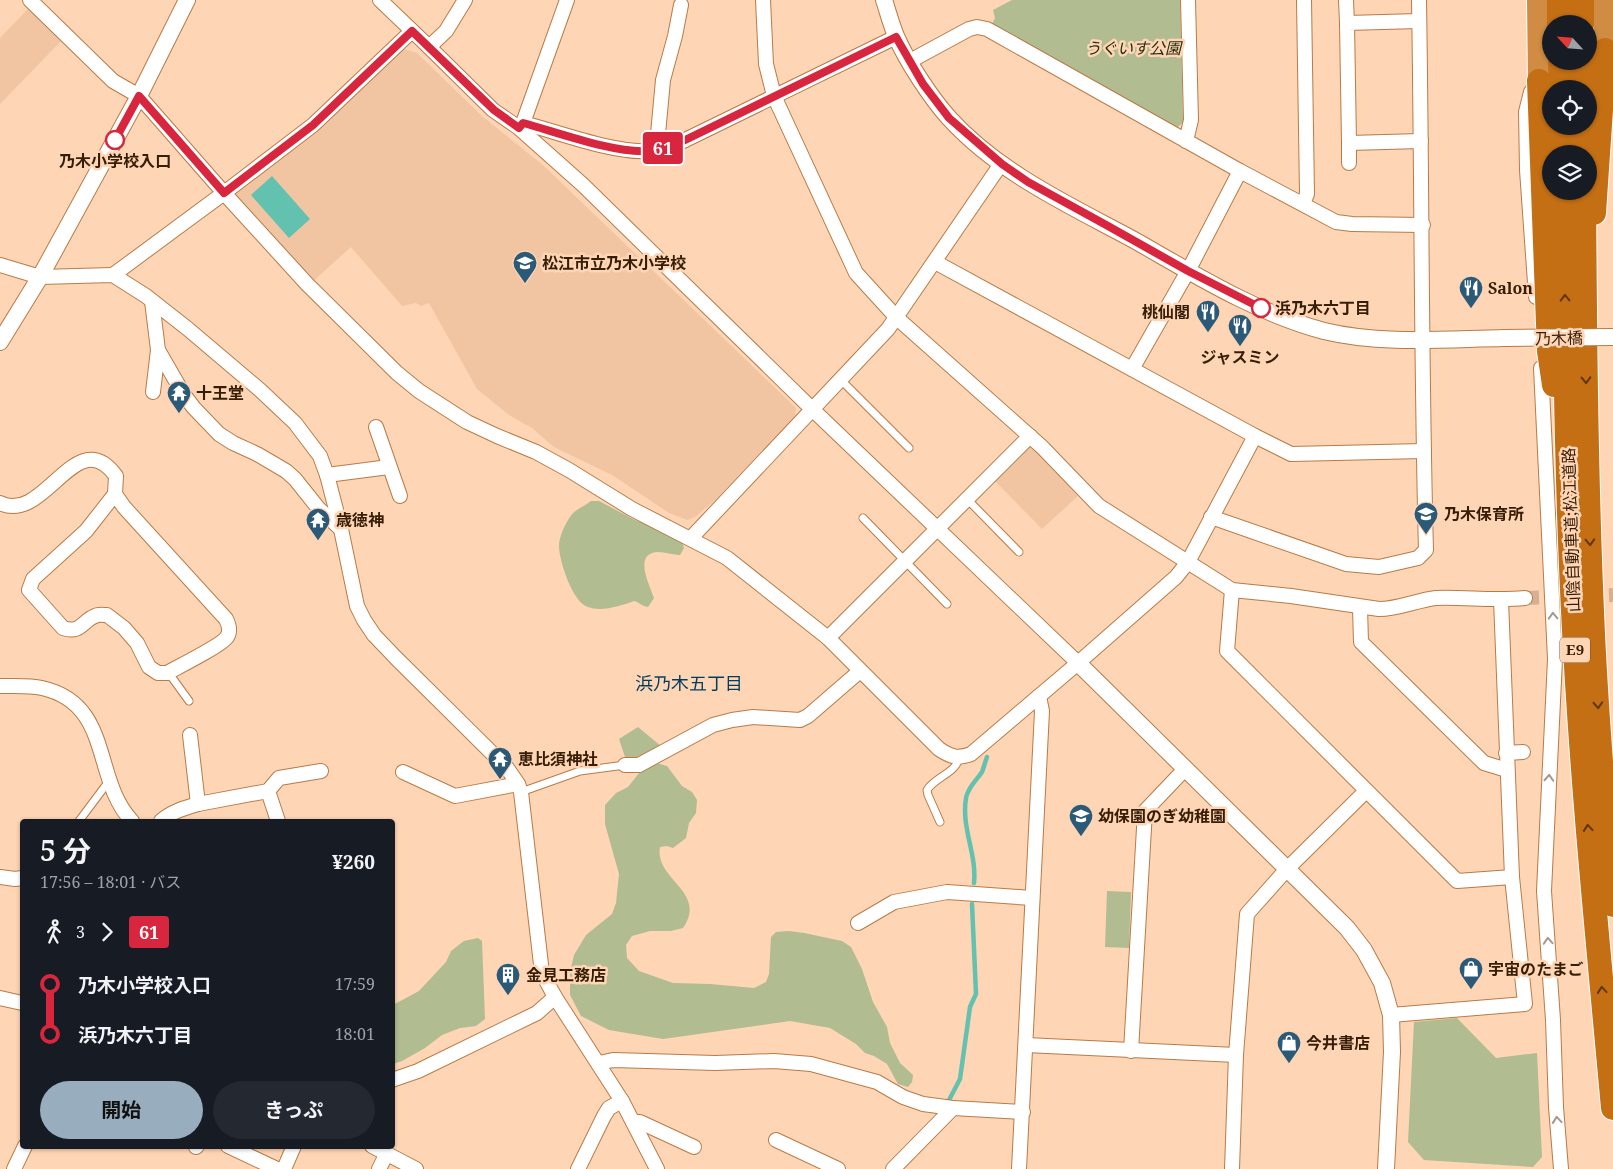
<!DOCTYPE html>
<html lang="ja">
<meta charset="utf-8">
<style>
:root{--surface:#171b24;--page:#242831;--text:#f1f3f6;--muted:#9ea1a6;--accent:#98aebe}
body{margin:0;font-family:"Noto Serif","Noto Sans JP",serif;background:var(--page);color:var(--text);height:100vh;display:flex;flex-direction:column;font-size:19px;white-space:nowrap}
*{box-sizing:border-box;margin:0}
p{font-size:16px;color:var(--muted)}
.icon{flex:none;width:28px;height:28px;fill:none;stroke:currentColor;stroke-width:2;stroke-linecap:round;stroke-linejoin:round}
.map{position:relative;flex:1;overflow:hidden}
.drawer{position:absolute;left:20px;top:819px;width:375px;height:330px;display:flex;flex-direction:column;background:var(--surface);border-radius:5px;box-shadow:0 1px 4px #0004}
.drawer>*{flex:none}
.badge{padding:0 10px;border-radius:4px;font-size:18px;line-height:32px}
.needle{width:32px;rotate:296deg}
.controls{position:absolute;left:1542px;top:15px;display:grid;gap:10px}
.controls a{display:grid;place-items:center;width:55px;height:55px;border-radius:50%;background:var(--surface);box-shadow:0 1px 4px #0004;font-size:25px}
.map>.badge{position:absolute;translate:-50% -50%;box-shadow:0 0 0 2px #fff}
.legs{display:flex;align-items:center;gap:8px;height:55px;padding:0 20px;font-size:16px}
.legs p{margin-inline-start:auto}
.overview{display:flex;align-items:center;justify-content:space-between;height:85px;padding:0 20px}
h1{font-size:28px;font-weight:700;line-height:38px}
.button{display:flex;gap:10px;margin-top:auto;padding:10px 20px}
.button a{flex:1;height:58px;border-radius:30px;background:var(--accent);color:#111;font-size:20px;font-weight:700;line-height:58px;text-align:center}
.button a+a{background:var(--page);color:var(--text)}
ul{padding:0 20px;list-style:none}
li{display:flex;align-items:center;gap:18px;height:50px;font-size:19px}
li i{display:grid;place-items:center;width:8px;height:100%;margin:0 6px;background:currentColor}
li i::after{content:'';width:12px;height:12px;margin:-6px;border:4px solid;border-radius:50%;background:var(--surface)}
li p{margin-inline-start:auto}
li:first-child i{background:linear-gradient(#0000 50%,currentColor 0)}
li:last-child i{background:linear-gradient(currentColor 50%,#0000 0)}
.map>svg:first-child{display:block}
</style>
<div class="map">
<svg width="1613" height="1169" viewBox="0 0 1613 1169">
<rect width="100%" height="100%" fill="#fed5b5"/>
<g fill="#f1c5a2">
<path d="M29 8 62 40 0 104V38Z"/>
<path d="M401 48 417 53 482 116 544 166 796 408 795 417 714 501 695 517 687 520 669 513 612 475 554 447 532 428 509 415 477 389 429 303 421 306 416 303 402 306 351 247 311 283 235 194 292 148Z"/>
<path d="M1028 448 1035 449 1078 496 1042 529 995 481Z"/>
</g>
<g fill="#b1bc90">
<path d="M1012 0H1180L1183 122 1177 128 991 26 995 18 993 10Z"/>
<path d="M591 501H599L635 520 662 529 682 542 684 548 680 555C671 555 660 550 652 553 635 559 651 588 654 598L648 607C641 606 639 602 634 601 621 606 601 612 588 607 573 603 559 561 559 546 559 537 565 524 570 517 575 509 584 507 591 501Z"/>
<path d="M638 727 662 747 627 763 619 739Z"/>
<path d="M656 763 667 766 682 786 692 792 697 800 696 813 689 823 686 838 673 848 667 846 660 847C654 880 708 891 683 928L671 931H650L632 936 626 945 627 958 639 971 673 983 710 984 754 988 766 982 769 974 771 937 776 932 789 931 804 933 842 941 851 947 862 969 873 1002 887 1027 890 1043 900 1063 913 1075 912 1082 908 1087 898 1084 887 1064 874 1056 865 1053 856 1044 830 1028 790 1021 663 1039 609 1030 581 1016 570 995V972L574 955 586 935 612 914 616 903 619 874 605 824V805L616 793 628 787 643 768Z"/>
<path d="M1107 891 1131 892 1129 948 1105 947Z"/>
<path d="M478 938 482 941 485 1019 476 1026 460 1028 442 1035 425 1048 402 1061 393 1064V1005L419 991 446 962 451 951 464 941Z"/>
<path d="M1457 1018 1496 1058 1537 1053 1542 1157 1533 1167 1424 1160 1408 1142 1414 1022Z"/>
</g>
<path fill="#62c1af" d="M272 176 310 219 289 238 251 195Z"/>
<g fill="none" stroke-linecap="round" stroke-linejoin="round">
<g stroke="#62c1af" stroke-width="4.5">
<path d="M974 883C977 854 961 828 966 798 968 787 976 781 982 772 984 767 985 762 987 757"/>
<path d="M948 1102 960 1079 970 1007 976 994 972 904"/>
</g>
<path stroke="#d6b092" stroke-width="14" stroke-dasharray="14 7" stroke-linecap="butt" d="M1525 598 1613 595"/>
<defs>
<g id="service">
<path d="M840 379 909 448"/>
<path d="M967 499 1019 552"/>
<path d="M863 518 947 604"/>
<path d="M168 672 189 701"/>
<path d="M521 792 580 771 625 765"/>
<path d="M79 821 109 781"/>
<path d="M940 822 928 795 927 790C935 777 956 773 959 758"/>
</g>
<g id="minor">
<path d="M30 0 113 81 139 96 224 193 113 275"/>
<path d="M380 0 429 47 446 31 465 0"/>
<path d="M763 0 766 64 774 96 856 273 897 318 1042 447 1099 506 1232 590 1291 596 1379 609C1399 609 1417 600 1436 598 1466 597 1495 601 1525 598"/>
<path d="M1346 0 1347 23"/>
<path d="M1419 21 1347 23 1349 143 1421 141"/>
<path d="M412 31 313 125 224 193 307 284 397 373 419 391 467 422 497 436 536 452 569 470 632 509 727 558 828 638 1030 436"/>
<path d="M429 47 493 110 519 128 583 185 812 409 1078 663"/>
<path d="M910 61 969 29 977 27 987 29 1240 171 1336 222 1352 224 1423 225"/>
<path d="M1534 88 1531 92 1526 112 1527 170 1536 297"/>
<path d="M523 123C558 132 613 153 647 151 657 150 668 146 677 144L896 37"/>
<path d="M519 128 523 123 567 0"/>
<path d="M1186 141 1191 120 1188 0"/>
<path d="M1349 143V163"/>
<path d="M663 148 658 134 663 80 675 36 681 5"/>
<path d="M1303 204 1307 194 1304 0"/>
<path d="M0 265 40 277 113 275 146 296 188 329 260 390 295 423 320 456 327 475 341 529 357 606 364 620 374 635 396 658 507 768 518 784 521 792 542 973 555 997 622 1101 657 1169"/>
<path d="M152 301 158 350 184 395 194 408 219 434 233 443 257 454 286 471 295 479 319 509 341 529"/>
<path d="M1541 368 1555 659 1544 891 1553 1020 1556 1107 1561 1169"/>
<path d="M1132 369 1188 271 1240 171"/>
<path d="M153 392 158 350"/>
<path d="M376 427 400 496"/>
<path d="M1255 436 1291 454 1424 451"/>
<path d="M327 475 389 467"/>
<path d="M0 503C45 525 76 421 116 476L115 494 86 531 33 579 29 590 63 628C81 634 82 621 95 616 98 614 104 615 107 615L124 628 137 643 149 667 158 673H167C178 667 222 645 227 637 231 631 229 625 226 619L124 507 115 494"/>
<path d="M1211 517 1346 564 1379 567 1418 558 1426 550C1421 366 1422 183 1419 0"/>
<path d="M691 538 888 329 1001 164"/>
<path d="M1232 590 1227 651 1457 881 1512 877 1525 1004 1391 1015"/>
<path d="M1501 600 1512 877"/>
<path d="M1360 607 1361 642 1484 763 1507 770"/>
<path d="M828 638 939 749C951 757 958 759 971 754L1078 663 1176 577 1188 562 1255 436 935 262"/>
<path d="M0 686C14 686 29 685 42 688 113 704 92 779 132 821"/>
<path d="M190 735 198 804 268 791 279 778 321 771"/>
<path d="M1506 753 1523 752"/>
<path d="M625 765H639L713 725 732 720 753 717 800 720 808 716 860 671"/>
<path d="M403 772 455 796 518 784"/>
<path d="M268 791 278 821"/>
<path d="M161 821C171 812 184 808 198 804"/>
<path d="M0 877 15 879 22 878"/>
<path d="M858 923 894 902 947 892 1032 898"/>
<path d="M0 998 22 1003"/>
<path d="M1026 1045 1236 1055"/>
<path d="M1131 1051 1145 811 1185 769"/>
<path d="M599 1063 613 1060 715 1063 774 1061 811 1064 877 1082 903 1097 923 1104 953 1108 1023 1112"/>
<path d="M392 1080 418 1071 537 1013 555 997"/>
<path d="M633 1122H640L694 1147"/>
<path d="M776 1140 838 1169"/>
<path d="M228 1146 277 1169"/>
<path d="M372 1146 416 1169"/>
<path d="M196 1147 197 1146"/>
<path d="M14 1169 25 1146"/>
<path d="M284 1169 294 1146"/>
<path d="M379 1169 386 1155"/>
<path d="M578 1169 604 1116 609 1108 622 1101"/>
<path d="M893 1169 953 1108"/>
<path d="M1019 1169 1042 711 1039 696"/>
<path d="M1232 1169 1236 1055 1247 914 1287 869 1366 791"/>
</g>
<g id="tertiary">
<path d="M884 0C888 12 891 24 896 36 906 60 931 98 949 118 999 173 1069 205 1134 240 1194 274 1256 313 1324 331 1382 345 1445 339 1504 338"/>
<path d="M0 342 40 277 139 96 187 0"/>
<path d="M1078 663 1347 928 1364 950 1382 983 1391 1015 1392 1052 1386 1169"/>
</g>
<g id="trunk">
<path d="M1538 0 1539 81"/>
<path d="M1604 0 1605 50"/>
</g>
<g id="motorway">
<path d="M1559 0V24"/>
<path d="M1582 0V24"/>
<path d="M1560 61 1561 89"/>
<path d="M1582 61 1583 89"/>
<path d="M1539 81 1549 351 1554 385"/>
<path d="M1561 126 1562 154"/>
<path d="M1583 126V154"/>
<path d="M1563 191C1565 331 1566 471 1573 611 1581 777 1598 943 1613 1108"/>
<path d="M1584 191C1585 331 1586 471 1592 611 1596 709 1604 807 1613 905"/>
<path d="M1594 213 1605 50"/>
</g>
</defs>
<use href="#service" stroke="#b97b46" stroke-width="9"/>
<use href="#minor" stroke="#b97b46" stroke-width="16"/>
<use href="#tertiary" stroke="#b97b46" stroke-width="18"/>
<use href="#trunk" stroke="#fff" stroke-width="24"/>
<use href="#motorway" stroke="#fff" stroke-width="26"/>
<use href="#service" stroke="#fff" stroke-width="7"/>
<use href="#minor" stroke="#fff" stroke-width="14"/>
<use href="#tertiary" stroke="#fff" stroke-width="16"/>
<use href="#trunk" stroke="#d08c42" stroke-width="22"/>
<use href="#motorway" stroke="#c46f13" stroke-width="24"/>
<defs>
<path id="tertiary-bridge" d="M1504 338 1613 337"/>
</defs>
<use href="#tertiary-bridge" stroke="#b97b46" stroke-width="18" stroke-linecap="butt"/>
<use href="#tertiary-bridge" stroke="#fff" stroke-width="16"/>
</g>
<defs><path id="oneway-chevron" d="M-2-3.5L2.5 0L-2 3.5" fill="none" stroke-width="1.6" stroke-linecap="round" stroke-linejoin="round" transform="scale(1.25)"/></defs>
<g stroke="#61360a">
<use href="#oneway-chevron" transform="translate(1565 298) rotate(-91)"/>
<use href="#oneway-chevron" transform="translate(1586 380) rotate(89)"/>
<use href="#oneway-chevron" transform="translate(1590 542) rotate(88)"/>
<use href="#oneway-chevron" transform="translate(1598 705) rotate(87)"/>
<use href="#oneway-chevron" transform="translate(1588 828) rotate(-95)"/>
<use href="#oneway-chevron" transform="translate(1602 990) rotate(-95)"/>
</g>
<g stroke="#a5998f">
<use href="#oneway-chevron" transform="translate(1553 616) rotate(-92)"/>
<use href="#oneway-chevron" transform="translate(1549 778) rotate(-87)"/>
<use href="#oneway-chevron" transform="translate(1548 941) rotate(-94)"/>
<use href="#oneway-chevron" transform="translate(1557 1120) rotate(-95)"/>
</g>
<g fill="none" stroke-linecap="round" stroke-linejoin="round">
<defs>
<path id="line-1" d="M115 140 139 96 224 193 313 125 412 31 494 110 519 128 523 123C557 132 613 153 647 151 657 150 668 146 677 144L896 37 923 84 949 118 1002 164 1028 182 1108 226 1188 271 1261 308"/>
</defs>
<use href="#line-1" stroke="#fff" stroke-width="11"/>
<use href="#line-1" stroke="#d7263d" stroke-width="8"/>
</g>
<defs>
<symbol id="school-pin" viewBox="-11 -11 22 30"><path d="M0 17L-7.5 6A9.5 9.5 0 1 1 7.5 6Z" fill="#2b5a79" stroke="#fed5b5"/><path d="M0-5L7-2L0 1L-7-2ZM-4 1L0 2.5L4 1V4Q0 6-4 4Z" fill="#fff"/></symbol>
<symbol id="restaurant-pin" viewBox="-11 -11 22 30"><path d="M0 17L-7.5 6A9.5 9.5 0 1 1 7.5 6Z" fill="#2b5a79" stroke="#fed5b5"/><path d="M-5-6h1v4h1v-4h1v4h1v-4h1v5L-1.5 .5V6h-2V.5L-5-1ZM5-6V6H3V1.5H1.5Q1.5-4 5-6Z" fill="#fff"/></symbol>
<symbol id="temple-pin" viewBox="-11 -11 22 30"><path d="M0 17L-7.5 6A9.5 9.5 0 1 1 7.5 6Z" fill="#2b5a79" stroke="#fed5b5"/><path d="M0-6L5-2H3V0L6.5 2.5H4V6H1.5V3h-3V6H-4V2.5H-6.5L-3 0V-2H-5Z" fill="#fff"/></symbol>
<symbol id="shop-pin" viewBox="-11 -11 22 30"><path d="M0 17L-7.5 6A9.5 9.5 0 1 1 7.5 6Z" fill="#2b5a79" stroke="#fed5b5"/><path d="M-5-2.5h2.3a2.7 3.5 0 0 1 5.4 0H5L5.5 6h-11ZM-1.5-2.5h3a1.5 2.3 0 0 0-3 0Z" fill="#fff"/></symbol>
<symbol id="building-pin" viewBox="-11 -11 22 30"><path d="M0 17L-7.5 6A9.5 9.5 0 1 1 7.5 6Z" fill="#2b5a79" stroke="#fed5b5"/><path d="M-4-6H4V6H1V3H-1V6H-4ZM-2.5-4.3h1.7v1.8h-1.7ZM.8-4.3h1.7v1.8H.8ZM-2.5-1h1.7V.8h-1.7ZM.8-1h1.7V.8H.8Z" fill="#fff"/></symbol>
</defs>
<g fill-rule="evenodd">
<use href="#school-pin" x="511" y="249" width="28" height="38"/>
<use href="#restaurant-pin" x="1457" y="274" width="28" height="38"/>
<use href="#restaurant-pin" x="1194" y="298" width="28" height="38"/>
<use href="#restaurant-pin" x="1226" y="312" width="28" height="38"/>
<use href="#temple-pin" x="165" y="379" width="28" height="38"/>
<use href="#school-pin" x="1412" y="500" width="28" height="38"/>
<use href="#temple-pin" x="304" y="506" width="28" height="38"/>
<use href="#temple-pin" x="486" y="745" width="28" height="38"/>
<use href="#school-pin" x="1067" y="802" width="28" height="38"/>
<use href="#shop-pin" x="1457" y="955" width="28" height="38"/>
<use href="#building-pin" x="494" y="961" width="28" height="38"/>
<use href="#shop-pin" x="1275" y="1029" width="28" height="38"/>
</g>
<g fill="#fff" stroke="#d7263d" stroke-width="2.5">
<circle cx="115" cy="140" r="9"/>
<circle cx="1261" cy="308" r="9"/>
</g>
<g text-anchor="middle" stroke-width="5" stroke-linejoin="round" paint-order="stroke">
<rect fill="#fed5b5" stroke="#72543a" stroke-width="1" x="1560" y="637.5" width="30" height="25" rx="4"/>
<g font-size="15" font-weight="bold" fill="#361d06">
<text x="1575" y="655">E9</text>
</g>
<g font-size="16" font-style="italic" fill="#282f10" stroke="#fed5b5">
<text x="1133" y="54">うぐいす公園</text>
</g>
<g font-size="16" font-weight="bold" fill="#361d06" stroke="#fed5b5">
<text x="115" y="167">乃木小学校入口</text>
<text x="1275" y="314" text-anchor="start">浜乃木六丁目</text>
</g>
<g font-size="16" font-weight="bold" fill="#361d06" stroke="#fed5b5" text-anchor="start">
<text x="542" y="269">松江市立乃木小学校</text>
<text x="1488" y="294">Salon</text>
<text x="1190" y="318" text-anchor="end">桃仙閣</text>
<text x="1240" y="363" text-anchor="middle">ジャスミン</text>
<text x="196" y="399">十王堂</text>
<text x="1444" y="520">乃木保育所</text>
<text x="336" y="526">歳徳神</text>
<text x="518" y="765">恵比須神社</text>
<text x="1098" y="822">幼保園のぎ幼稚園</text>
<text x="1488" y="975">宇宙のたまご</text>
<text x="526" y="981">金見工務店</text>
<text x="1306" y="1049">今井書店</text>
</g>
<g font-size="16" fill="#361d06" stroke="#fed5b5">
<text transform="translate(1559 338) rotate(-1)" y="6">乃木橋</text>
<text transform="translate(1571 530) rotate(-92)" y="6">山陰自動車道;松江道路</text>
</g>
<g font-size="18" fill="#003d5e" stroke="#fed5b5">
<text x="689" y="690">浜乃木五丁目</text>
</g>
</g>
</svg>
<div class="controls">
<a><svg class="needle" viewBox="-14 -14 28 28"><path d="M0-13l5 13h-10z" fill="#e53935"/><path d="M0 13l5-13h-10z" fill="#9ea1a6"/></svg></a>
<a><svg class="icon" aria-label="locate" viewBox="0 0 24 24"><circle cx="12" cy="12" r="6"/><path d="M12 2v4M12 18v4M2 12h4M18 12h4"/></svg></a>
<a><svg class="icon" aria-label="layers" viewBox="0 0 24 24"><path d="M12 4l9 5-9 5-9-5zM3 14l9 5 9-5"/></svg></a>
</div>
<b class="badge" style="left:663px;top:148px;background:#d7263d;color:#fff">61</b>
<section class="drawer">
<div class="overview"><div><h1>5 分</h1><p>17:56 – 18:01 · バス</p></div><b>¥260</b></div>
<div class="legs"><svg class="icon" aria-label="walk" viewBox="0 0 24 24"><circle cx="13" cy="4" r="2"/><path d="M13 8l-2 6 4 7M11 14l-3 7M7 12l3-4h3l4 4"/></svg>3<svg class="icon" aria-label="forward" viewBox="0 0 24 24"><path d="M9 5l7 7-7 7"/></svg><b class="badge" style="background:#d7263d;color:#fff">61</b></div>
<ul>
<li><i style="color:#d7263d"></i><b>乃木小学校入口</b><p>17:59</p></li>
<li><i style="color:#d7263d"></i><b>浜乃木六丁目</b><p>18:01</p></li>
</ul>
<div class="button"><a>開始</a><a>きっぷ</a></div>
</section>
</div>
